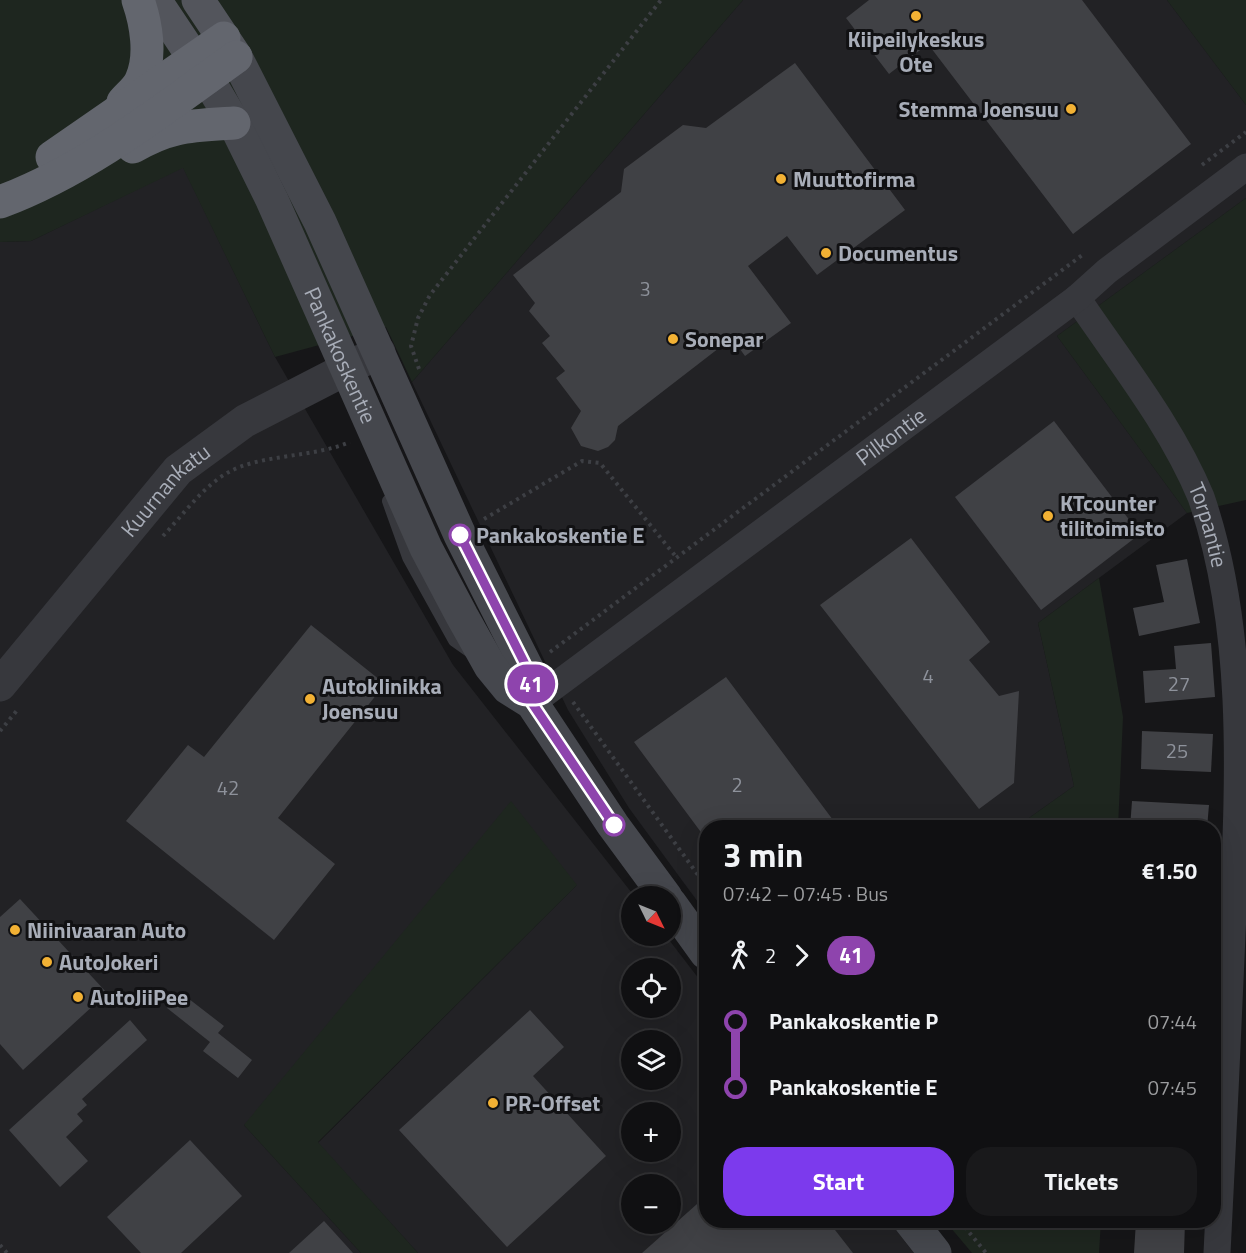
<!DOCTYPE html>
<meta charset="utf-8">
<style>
:root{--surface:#101012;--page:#19191b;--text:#f1f3f6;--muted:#9c9d9f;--line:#303032;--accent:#7c3aed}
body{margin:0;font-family:"Titillium Web",sans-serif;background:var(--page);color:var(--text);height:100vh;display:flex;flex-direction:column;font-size:22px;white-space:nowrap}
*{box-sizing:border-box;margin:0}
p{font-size:20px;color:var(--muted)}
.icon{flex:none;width:33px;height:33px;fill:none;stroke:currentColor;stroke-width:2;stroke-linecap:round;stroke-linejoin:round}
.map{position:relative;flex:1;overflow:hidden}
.drawer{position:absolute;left:699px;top:820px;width:522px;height:408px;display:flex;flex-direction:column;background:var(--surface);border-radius:24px;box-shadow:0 6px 24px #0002,0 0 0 2px var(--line)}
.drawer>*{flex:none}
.badge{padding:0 12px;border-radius:20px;font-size:21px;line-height:39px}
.needle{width:39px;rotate:133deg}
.buttons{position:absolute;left:621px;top:886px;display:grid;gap:12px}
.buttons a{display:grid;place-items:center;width:60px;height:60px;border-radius:50%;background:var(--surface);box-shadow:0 6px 24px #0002,0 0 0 2px var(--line);font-size:30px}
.map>.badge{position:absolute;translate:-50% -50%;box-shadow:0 0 0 3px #fff}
.legs{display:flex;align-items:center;gap:9px;height:66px;padding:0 24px;font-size:20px}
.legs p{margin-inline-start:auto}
.summary{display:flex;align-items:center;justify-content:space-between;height:102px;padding:0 24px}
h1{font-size:33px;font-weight:700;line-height:45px}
.button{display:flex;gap:12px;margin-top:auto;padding:12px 24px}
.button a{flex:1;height:69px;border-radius:24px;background:var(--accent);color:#fff;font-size:24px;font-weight:700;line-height:69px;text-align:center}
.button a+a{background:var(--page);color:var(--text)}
ul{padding:0 24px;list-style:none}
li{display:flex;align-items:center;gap:21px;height:66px;font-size:22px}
li i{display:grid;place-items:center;width:9px;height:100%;margin:0 8px;background:currentColor}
li i::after{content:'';width:15px;height:15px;margin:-8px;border:4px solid;border-radius:50%;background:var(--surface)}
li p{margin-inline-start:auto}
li:first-child i{background:linear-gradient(#0000 50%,currentColor 0)}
li:last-child i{background:linear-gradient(currentColor 50%,#0000 0)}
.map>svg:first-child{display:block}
</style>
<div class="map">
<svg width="1246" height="1253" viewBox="0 0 1246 1253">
<rect width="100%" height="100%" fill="#161618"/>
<g fill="#222225" fill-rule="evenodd">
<path d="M743 0H1167L1246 105V198L1057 336 1187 513 1038 623 1074 786 1015 828H706V913L629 808 568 710 412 382Z"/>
<path d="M183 167 275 357 453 665 635 897H632V936H666L706 988V1221H889L914 1253H418L318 1143 577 885 244 1125 361 1253H0V242L31 241ZM632 969H670V1008H632ZM632 1041H670V1080H632ZM632 1113H670V1152H632ZM632 1185H670V1224H632Z"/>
</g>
<g fill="#1e261f">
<path d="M0 0H743L412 382 386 327 275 357 183 168 31 241 0 242Z"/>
<path d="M1167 0H1246V105Z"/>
<path d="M1246 198V500L1187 513 1057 336Z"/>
<path d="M1099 578 1123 717 1118 828H1015L1074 786 1038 623Z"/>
<path d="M511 801 577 885 318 1142 418 1253H361L244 1125Z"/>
<path d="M945 1221H1101L1099 1253H972Z"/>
</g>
<g fill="#404145">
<path d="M869 0H1082L1191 144 1073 234 928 44 889 74 846 18Z"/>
<path d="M795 63 905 210 817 275 787 236 748 266 791 323 745 356 732 338 618 426 615 440 608 447 598 451 581 446 571 428 581 411 556 378 565 371 542 343 550 336 529 311 535 303 513 275 621 192 624 169 683 125 706 128Z"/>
<path d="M1054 421 1140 534 1041 610 955 497Z"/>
<path d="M911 538 990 642 969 660 999 696 1019 691 1014 783 979 809 820 605Z"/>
<path d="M1187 559 1200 623 1139 636 1133 608 1164 602 1156 565Z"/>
<path d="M311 625 385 684 278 818 335 864 274 940 126 821 188 745 204 757Z"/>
<path d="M1211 643 1215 697 1145 703 1143 671 1176 669 1174 646Z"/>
<path d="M726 677 839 828H706V839L634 742Z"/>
<path d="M1142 731 1213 734 1211 772 1141 769Z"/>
<path d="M1132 801 1209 805 1207 828H1130Z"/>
<path d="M20 899 107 993 23 1070 0 1044V917Z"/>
<path d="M180 992 224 1026 218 1033 252 1060 238 1078 203 1051 210 1042 167 1008Z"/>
<path d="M530 1010 564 1047 533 1076 606 1156 507 1247 399 1130Z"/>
<path d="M130 1020 147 1040 82 1099 87 1105 77 1114 83 1121 66 1137 88 1161 60 1187 9 1130Z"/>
<path d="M190 1140 242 1196 181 1253H141L107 1217Z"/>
<path d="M706 1196V1221H828L853 1253H642Z"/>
<path d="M324 1221 353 1253H289Z"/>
<path d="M1136 1221H1185L1184 1253H1134Z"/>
</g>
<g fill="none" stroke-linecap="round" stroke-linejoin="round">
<g stroke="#3d3f44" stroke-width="4" stroke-dasharray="3 4.5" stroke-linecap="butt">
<path d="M1202 165 1246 132"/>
<path d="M419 369 411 346 418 318 430 295 661 0"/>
<path d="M484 519 582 461 600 463 677 558"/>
<path d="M163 536C182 516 204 485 229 472 261 454 312 458 350 442"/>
<path d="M550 652 1085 253"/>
<path d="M573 702 706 886"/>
<path d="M0 731 19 708"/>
<path d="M960 1221 986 1253"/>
<path d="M0 1245 7 1253"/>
</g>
<path stroke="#37383d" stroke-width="14" d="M389 501 409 557 455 640 472 652"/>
<g stroke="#37383d" stroke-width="27">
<path id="s1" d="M1077 298C1121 363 1171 425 1201 497 1246 628 1239 775 1233 913 1228 1026 1223 1140 1217 1253"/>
<path id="s2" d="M532 703 1077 298 1107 271 1246 167"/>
</g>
<path stroke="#37383d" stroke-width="33" id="s3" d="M0 685 178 470 245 421 379 352"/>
<g stroke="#45474d" stroke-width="33">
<path d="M236 57 320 222 460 535 530 674 532 703"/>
<path id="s4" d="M207 78 234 123 272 200 426 548 462 616 490 666 508 688 532 703 613 825 666 897"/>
<path d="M670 903 706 953"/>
<path d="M910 1221 935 1253"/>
</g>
<g stroke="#53555c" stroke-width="33">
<path d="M155 0 207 78"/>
<path d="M198 0 236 57"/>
</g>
<g stroke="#63666e" stroke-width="33">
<path d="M123 102C129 95 138 88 141 80 152 56 146 23 138 0"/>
<path d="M133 147C171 125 191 126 234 123"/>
<path d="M52 157 224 38"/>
<path d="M0 202C86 170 161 111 236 57"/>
</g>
</g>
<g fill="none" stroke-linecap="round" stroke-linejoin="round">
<defs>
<path id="line-1" d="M460 535 530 674 532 703 614 825"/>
</defs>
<use href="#line-1" stroke="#fff" stroke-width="14"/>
<use href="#line-1" stroke="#8e44ad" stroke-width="9"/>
</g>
<g fill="#f2b134" stroke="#111113" stroke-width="2">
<circle cx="916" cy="16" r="6"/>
<circle cx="1071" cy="109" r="6"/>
<circle cx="781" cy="179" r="6"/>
<circle cx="826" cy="253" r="6"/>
<circle cx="673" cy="339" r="6"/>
<circle cx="1048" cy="516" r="6"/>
<circle cx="310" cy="699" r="6"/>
<circle cx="15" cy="930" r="6"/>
<circle cx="47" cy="962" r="6"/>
<circle cx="78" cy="997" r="6"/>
<circle cx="493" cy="1103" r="6"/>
</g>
<g fill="#fff" stroke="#8e44ad" stroke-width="3">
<circle cx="460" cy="535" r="10"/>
<circle cx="614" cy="825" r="10"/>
</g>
<g text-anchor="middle" stroke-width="6" stroke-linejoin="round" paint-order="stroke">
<g font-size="20" fill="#8e929b">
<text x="645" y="296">3</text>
<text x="928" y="683">4</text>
<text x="1179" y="691">27</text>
<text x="1177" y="758">25</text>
<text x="737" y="792">2</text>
<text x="228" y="795">42</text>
</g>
<g font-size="22" font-weight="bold" fill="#a8adb8" stroke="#111113" text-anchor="start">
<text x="916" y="47" text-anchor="middle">Kiipeilykeskus<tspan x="916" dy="25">Ote</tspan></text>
<text x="1059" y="117" text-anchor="end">Stemma Joensuu</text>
<text x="793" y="187">Muuttofirma</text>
<text x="838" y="261">Documentus</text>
<text x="685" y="347">Sonepar</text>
<text x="1060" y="511">KTcounter<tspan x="1060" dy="25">tilitoimisto</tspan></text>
<text x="322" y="694">Autoklinikka<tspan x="322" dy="25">Joensuu</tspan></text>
<text x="27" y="938">Niinivaaran Auto</text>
<text x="59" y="970">AutoJokeri</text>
<text x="90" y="1005">AutoJiiPee</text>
<text x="505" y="1111">PR-Offset</text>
</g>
<g font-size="22" fill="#a8adb8" stroke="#111113">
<text dy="8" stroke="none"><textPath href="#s4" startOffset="308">Pankakoskentie</textPath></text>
<text dy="8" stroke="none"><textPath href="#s2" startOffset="447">Pilkontie</textPath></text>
<text dy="8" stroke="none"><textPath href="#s3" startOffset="256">Kuurnankatu</textPath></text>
<text dy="8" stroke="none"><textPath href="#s1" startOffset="264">Torpantie</textPath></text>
</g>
<g font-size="22" font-weight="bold" fill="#a8adb8" stroke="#111113" text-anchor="start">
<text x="476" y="543">Pankakoskentie E</text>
</g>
</g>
</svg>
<div class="buttons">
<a><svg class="needle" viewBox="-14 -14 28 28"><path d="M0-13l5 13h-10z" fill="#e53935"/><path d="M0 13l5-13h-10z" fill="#9c9d9f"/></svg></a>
<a><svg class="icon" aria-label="locate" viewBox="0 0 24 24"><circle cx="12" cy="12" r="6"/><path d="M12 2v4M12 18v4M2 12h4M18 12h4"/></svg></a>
<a><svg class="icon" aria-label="layers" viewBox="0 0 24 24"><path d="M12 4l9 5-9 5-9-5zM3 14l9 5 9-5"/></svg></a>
<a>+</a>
<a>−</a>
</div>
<b class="badge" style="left:531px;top:684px;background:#8e44ad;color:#fff">41</b>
<section class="drawer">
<div class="summary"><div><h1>3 min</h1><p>07:42 – 07:45 · Bus</p></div><b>€1.50</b></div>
<div class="legs"><svg class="icon" aria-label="walk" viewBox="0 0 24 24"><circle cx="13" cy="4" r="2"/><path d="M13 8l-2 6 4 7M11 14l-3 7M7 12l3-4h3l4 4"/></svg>2<svg class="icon" aria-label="forward" viewBox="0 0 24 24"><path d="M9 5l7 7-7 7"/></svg><b class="badge" style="background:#8e44ad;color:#fff">41</b></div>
<ul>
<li><i style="color:#8e44ad"></i><b>Pankakoskentie P</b><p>07:44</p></li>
<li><i style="color:#8e44ad"></i><b>Pankakoskentie E</b><p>07:45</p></li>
</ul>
<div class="button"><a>Start</a><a>Tickets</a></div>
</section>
</div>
